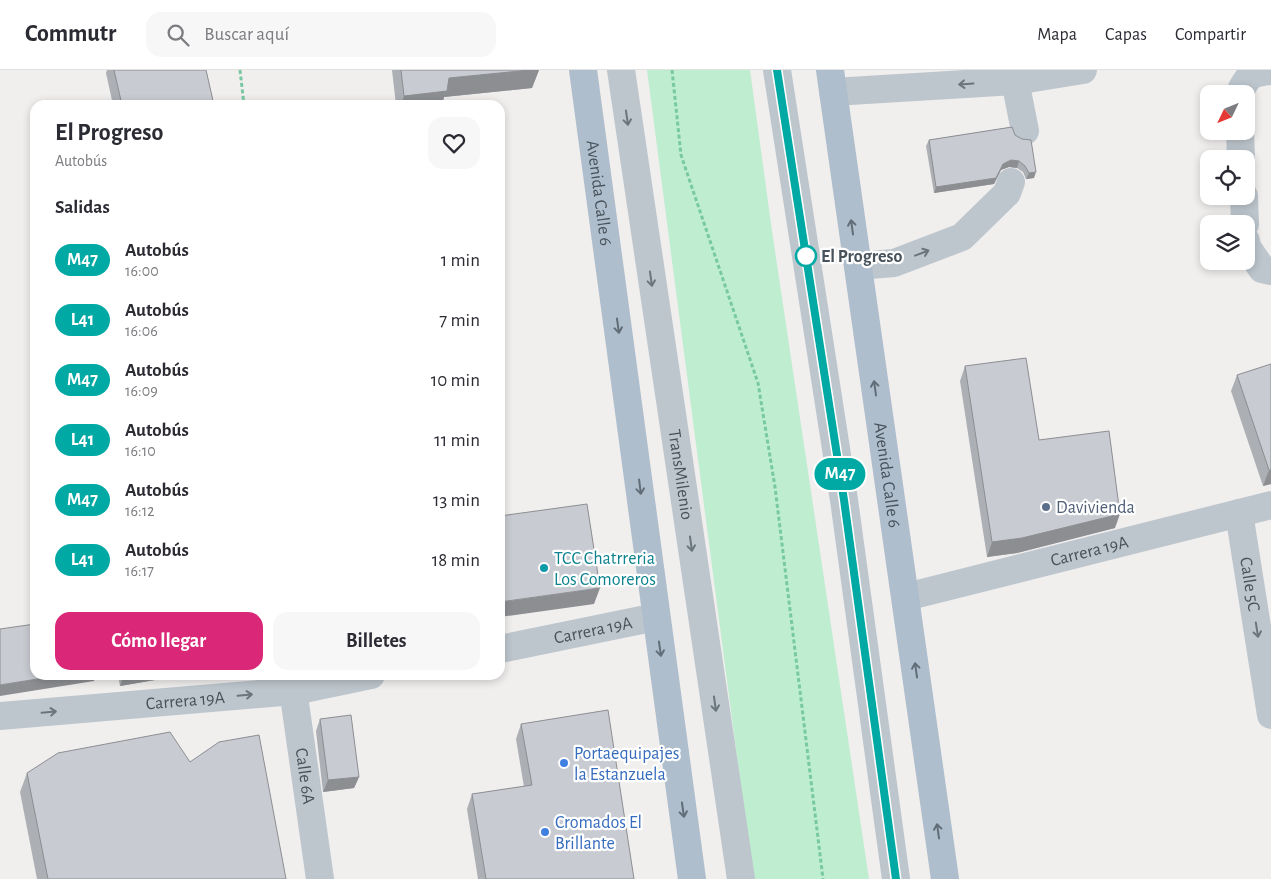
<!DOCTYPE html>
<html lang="es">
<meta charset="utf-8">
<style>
:root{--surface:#fff;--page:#f7f7f7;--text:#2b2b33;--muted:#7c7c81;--line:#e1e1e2;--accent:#db2777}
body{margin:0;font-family:"Alegreya Sans",sans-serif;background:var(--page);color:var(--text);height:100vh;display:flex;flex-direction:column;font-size:19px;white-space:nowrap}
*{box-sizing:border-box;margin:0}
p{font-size:16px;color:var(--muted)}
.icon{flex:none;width:28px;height:28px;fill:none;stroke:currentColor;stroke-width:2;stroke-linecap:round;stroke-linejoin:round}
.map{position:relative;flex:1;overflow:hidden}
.details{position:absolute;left:30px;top:30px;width:475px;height:580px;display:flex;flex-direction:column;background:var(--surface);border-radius:15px;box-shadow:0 2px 8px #0003}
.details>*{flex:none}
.badge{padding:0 10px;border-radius:16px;font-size:18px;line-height:32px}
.needle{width:32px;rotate:227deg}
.controls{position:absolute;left:1200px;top:15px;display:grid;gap:10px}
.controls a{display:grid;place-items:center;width:55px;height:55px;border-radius:10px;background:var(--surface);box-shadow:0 2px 8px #0003;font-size:25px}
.map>.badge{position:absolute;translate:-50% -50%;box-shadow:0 0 0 2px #fff}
h2{padding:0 25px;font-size:19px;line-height:45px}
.round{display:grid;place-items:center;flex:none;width:52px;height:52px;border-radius:15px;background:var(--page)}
.headline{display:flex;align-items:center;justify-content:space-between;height:85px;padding:0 25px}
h1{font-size:24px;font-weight:700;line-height:38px}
.cta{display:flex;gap:10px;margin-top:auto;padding:10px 25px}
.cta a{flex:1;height:58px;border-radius:15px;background:var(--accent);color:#fff;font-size:20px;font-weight:700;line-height:58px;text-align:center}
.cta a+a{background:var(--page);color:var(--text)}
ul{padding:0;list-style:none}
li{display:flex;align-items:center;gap:15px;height:60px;padding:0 25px}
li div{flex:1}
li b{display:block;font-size:19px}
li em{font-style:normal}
li .badge{min-width:55px;font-weight:700;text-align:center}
header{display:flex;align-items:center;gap:30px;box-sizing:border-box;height:70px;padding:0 25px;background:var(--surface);border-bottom:1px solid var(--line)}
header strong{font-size:24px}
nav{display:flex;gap:28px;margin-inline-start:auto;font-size:18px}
.search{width:350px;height:45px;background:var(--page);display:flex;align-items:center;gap:12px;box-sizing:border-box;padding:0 18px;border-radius:15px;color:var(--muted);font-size:19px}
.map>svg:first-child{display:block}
</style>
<header>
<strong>Commutr</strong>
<div class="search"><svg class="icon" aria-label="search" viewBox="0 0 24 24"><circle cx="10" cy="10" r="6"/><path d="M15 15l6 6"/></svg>Buscar aquí</div>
<nav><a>Mapa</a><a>Capas</a><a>Compartir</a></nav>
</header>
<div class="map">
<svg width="1271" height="809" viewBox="0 0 1271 809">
<rect width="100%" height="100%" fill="#f1eeee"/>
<path fill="#beedd0" d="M647 0H750L772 161 869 809H753Z"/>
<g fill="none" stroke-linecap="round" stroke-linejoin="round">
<g stroke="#78c9a1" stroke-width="3" stroke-dasharray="4 2.5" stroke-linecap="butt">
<path d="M240 0 244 35"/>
<path d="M672 0 681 85 758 313 775 417 823 809"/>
</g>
<g stroke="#bdc6cd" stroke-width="28">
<path id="s1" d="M621 0 741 809"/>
<path d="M777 0 844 430 896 809"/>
<path d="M1013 0 1025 61"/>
<path d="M833 22 1015 11 1083 0"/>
<path d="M1239 24C1248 6 1250 3 1271 1"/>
<path d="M1240 61 1241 89"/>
<path d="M1244 126 1245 154"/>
<path d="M1246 171 1247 177 1262 199 1271 201"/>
<path d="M858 196 894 193 962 167 1007 123 1011 112"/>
<path id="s2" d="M1239 443 1271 645"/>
<path id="s3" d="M906 527 1271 435"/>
<path id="s4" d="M500 579 656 547"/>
<path id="s5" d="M291 605 320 809"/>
<path id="s6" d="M0 646 294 621 371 605"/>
</g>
<g stroke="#afbecc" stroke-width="28">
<path id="s7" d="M583 0 692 809"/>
<path id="s8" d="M830 0 945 809"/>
</g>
</g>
<g fill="#acafb4">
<path d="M107 0H206L214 35H113L106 3Z"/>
<path d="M392 0H539L532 18 444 27 442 35H396Z"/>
<path d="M1012 57 1034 108 1026 109 1023 102 1017 98 1009 97 1001 100 994 114 934 123 926 76 929 70Z"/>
<path d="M1271 294V414L1263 416 1231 321 1237 305Z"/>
<path d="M965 296 1039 370 1115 458 1017 483 987 487 960 311Z"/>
<path d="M118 605H184L120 616Z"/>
<path d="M320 649 359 707 354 718 323 722 316 661Z"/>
<path d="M521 654 634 809H478L467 739 472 724 524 717 516 669Z"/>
<path d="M190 692 286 809H37L20 722 27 703Z"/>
</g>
<g fill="#8c8e92">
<path d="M530 0H539L532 18 444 27 442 35H401L404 26 449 8Z"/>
<path d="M1011 90 1019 91 1017 98 1009 97 1001 100 994 114 934 123 936 117 1003 94Z"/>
<path d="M1036 102 1034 108 1026 109 1029 103Z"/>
<path d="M1269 400H1271V414L1263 416Z"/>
<path d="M1120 444 1115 458 1017 483 987 487 992 472Z"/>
<path d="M600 518 594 534 500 547V532Z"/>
<path d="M62 605H96L94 611 0 626V615Z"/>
<path d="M124 605H184L120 616Z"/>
<path d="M359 707 354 718 323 722 328 710Z"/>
</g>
<g fill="#c8cbd1" stroke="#8c8e92">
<path d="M114 0H206L214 35H122Z"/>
<path d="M401 0H530L449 8 447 21 404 26Z"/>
<path d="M1012 57 1015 65 1022 69 1031 70 1036 102 1029 103 1025 96 1019 91 1011 90 1003 94 996 108 936 117 929 70Z"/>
<path d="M1026 288 1039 370 1109 361 1120 444 1022 468 992 472 965 296Z"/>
<path d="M1271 294V400H1269L1237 305Z"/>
<path d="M587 434 600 518 500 532V446Z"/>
<path d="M35 554V605H62L0 615V559Z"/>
<path d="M608 640 634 809H486L472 724 532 715 521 654Z"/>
<path d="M351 645 359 707 328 710 320 649Z"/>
<path d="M170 662 190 692 219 672 259 665 286 809H48L27 703 58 683Z"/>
</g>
<defs><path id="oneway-shaft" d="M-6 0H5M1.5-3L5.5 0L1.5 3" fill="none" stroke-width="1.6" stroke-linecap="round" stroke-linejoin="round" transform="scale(1.25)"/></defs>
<g stroke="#6a757d">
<use href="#oneway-shaft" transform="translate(966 14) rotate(176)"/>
<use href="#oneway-shaft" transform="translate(627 48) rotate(82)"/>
<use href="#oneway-shaft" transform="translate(922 183) rotate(-21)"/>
<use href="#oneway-shaft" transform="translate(651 209) rotate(82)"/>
<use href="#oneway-shaft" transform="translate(691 474) rotate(82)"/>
<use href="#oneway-shaft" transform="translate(1257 560) rotate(81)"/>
<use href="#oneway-shaft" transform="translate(245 625) rotate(-5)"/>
<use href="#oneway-shaft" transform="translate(715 634) rotate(82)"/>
<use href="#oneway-shaft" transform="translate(49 642) rotate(-5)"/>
</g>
<g stroke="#616d77">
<use href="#oneway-shaft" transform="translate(852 157) rotate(-98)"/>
<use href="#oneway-shaft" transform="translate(618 256) rotate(82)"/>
<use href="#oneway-shaft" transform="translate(875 318) rotate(-98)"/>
<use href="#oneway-shaft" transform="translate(640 417) rotate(83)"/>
<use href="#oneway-shaft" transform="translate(660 579) rotate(82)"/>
<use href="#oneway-shaft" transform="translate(916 600) rotate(-98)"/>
<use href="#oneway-shaft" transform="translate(683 740) rotate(82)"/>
<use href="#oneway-shaft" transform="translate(938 761) rotate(-98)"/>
</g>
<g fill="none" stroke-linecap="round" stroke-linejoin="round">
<defs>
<path id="line" d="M777 0 844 430 896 809"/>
</defs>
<use href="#line" stroke="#fff" stroke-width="11"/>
<use href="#line" stroke="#00a9a4" stroke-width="8"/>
</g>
<circle fill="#fff" stroke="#00a9a4" stroke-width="2.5" cx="806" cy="186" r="10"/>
<circle fill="#5c6f8a" stroke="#fff" stroke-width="2" cx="1046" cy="437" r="5"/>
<circle fill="#0f9aa8" stroke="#fff" stroke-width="2" cx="544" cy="498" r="5"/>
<g fill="#3f7fe0" stroke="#fff" stroke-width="2">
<circle cx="564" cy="693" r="5"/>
<circle cx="545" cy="762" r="5"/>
</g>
<g text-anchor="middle" stroke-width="4.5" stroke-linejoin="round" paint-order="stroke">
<g font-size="18" fill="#47525b" stroke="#fff">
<text dy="6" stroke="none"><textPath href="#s7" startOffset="124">Avenida Calle 6</textPath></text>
<text dy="6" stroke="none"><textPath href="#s8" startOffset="409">Avenida Calle 6</textPath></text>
<text dy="6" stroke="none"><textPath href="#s1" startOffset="409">TransMilenio</textPath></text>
<text dy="6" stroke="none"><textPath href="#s3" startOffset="189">Carrera 19A</textPath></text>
<text dy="6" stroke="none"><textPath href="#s2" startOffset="72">Calle 5C</textPath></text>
<text dy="6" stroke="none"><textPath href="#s4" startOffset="95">Carrera 19A</textPath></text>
<text dy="6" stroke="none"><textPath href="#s6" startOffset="186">Carrera 19A</textPath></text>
<text dy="6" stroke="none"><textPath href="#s5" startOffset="102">Calle 6A</textPath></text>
</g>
<g font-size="18" font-weight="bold" fill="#47525b" stroke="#fff" text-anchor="start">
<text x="821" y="192">El Progreso</text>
</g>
<g font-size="18" fill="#4e5e75" stroke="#fff" text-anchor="start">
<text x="1056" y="443">Davivienda</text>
</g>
<g font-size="18" fill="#0d838f" stroke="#fff" text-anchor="start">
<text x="554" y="494">TCC Chatrreria<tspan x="554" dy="21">Los Comoreros</tspan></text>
</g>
<g font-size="18" fill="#366cbe" stroke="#fff" text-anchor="start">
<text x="574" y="689">Portaequipajes<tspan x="574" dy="21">la Estanzuela</tspan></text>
<text x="555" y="758">Cromados El<tspan x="555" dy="21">Brillante</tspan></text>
</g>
</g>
</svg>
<div class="controls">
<a><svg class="needle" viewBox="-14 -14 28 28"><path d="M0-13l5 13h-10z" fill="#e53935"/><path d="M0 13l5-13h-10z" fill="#7c7c81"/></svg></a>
<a><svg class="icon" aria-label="locate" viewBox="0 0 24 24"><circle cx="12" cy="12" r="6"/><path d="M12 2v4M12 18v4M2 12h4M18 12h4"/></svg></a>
<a><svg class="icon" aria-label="layers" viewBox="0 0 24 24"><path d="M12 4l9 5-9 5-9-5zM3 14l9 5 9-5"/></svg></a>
</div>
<b class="badge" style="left:840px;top:404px;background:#00a9a4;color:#fff">M47</b>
<section class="details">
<div class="headline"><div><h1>El Progreso</h1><p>Autobús</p></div><a class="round"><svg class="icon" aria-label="heart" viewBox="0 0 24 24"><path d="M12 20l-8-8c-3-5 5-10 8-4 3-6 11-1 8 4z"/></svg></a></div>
<h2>Salidas</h2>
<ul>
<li><span class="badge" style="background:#00a9a4;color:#fff">M47</span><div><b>Autobús</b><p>16:00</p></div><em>1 min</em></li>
<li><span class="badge" style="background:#00a9a4;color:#fff">L41</span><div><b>Autobús</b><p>16:06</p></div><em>7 min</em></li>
<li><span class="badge" style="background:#00a9a4;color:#fff">M47</span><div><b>Autobús</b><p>16:09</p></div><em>10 min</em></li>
<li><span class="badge" style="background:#00a9a4;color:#fff">L41</span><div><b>Autobús</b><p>16:10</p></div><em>11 min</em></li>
<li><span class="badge" style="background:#00a9a4;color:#fff">M47</span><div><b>Autobús</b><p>16:12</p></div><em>13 min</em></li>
<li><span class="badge" style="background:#00a9a4;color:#fff">L41</span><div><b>Autobús</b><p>16:17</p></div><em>18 min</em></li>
</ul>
<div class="cta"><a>Cómo llegar</a><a>Billetes</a></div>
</section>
</div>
